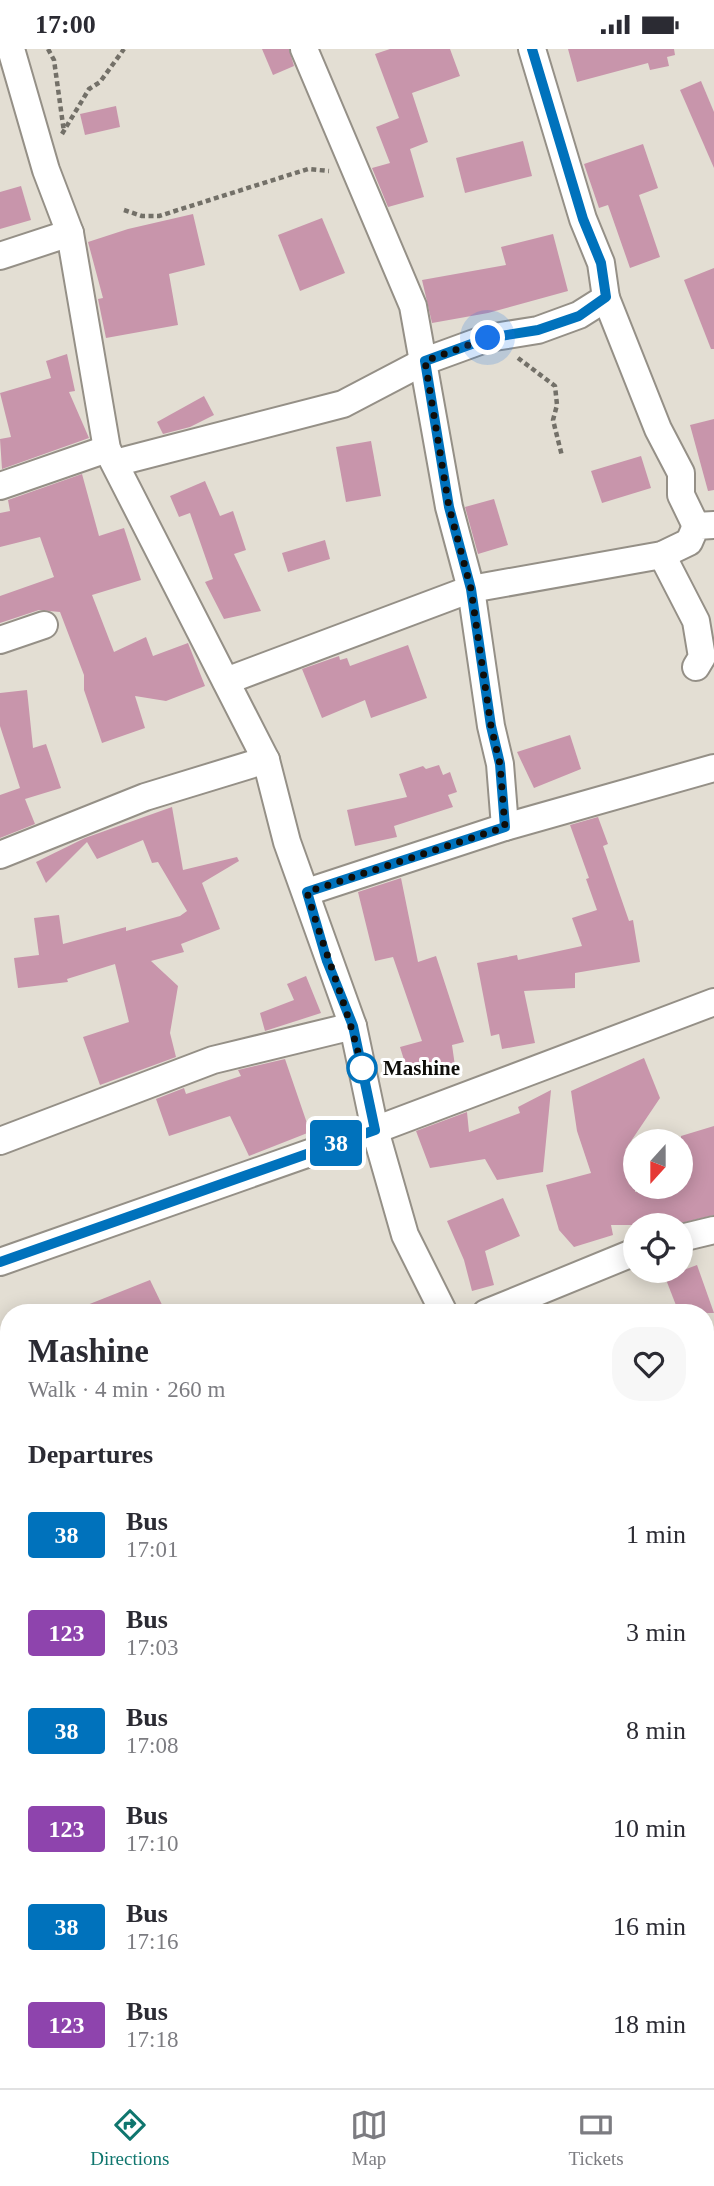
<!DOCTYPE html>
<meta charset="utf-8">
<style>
:root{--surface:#fff;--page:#f7f7f7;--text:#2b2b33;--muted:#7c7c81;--line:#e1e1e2;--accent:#0f766e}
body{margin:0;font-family:Georgia,serif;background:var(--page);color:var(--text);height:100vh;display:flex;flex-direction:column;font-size:26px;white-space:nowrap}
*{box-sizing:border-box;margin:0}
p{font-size:23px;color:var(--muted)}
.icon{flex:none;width:38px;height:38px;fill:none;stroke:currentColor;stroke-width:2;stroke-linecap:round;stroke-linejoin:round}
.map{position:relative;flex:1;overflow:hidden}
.details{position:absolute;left:0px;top:1255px;width:714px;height:786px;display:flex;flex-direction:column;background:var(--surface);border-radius:28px 28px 0 0;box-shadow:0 4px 18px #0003}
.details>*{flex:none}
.badge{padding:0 14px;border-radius:5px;font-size:24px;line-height:46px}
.needle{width:46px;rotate:201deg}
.tools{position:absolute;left:623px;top:1080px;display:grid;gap:14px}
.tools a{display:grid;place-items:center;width:70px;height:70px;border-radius:50%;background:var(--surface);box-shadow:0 4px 18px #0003;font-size:35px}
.you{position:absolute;width:35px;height:35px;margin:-18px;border:5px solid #fff;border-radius:50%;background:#1a73e8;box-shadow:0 0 0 10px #1a73e833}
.map>.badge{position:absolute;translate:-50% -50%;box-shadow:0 0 0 4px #fff}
h2{padding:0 28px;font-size:26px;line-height:63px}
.round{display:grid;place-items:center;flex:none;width:74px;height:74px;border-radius:28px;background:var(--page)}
.head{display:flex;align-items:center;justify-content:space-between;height:119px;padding:0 28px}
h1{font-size:33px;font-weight:800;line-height:52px}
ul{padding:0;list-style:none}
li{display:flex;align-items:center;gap:21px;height:98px;padding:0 28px}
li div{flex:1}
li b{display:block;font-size:26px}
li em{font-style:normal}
li .badge{min-width:77px;font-weight:700;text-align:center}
.status{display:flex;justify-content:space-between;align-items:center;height:49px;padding:0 35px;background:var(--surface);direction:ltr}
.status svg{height:19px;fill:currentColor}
.menu{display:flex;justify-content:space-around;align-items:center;height:98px;border-top:2px solid var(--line);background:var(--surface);font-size:19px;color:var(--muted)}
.menu a{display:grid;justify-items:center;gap:4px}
.menu .on{color:var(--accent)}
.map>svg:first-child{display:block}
</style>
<div class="status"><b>17:00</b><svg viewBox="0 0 49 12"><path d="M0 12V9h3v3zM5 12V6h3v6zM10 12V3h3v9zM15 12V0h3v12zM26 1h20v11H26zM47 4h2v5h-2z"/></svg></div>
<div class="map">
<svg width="714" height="2039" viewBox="0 0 714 2039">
<rect width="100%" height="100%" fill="#e3ded3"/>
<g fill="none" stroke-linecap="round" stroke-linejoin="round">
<g stroke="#80abcd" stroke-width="7">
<path d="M0 1814 9 1842"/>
<path d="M82 2032 89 2039"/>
</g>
</g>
<g fill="#c895ab">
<path d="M262 0H289L294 17 273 26Z"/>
<path d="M390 0H450L460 27 412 44 428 93 410 100 424 148 388 158 372 119 390 114 376 78 399 69 375 5Z"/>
<path d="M568 0H674L675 6 667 8 669 17 650 21 648 14 577 33Z"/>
<path d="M701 32 714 63V119L680 41Z"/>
<path d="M116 57 120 78 85 86 80 65Z"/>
<path d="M523 92 532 127 465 144 456 109Z"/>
<path d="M643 95 658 139 639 146 660 208 630 219 608 156 599 159 584 115Z"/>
<path d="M21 137 31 171 0 180V143Z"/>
<path d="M193 165 205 216 169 225 178 276 106 289 98 250 103 249 88 193 128 180Z"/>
<path d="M322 169 345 224 300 242 278 186Z"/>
<path d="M553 185 568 242 488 264 432 274 422 231 506 216 501 198Z"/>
<path d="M714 219V300H711L684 231Z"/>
<path d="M67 305 75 342 69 343 89 389 2 420 0 390 11 388 0 344 51 329 46 312Z"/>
<path d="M204 347 214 366 190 378 163 385 157 373Z"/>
<path d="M714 370V441L708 442 690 376Z"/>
<path d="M371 392 381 447 346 453 336 398Z"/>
<path d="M641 407 651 439 602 454 591 422Z"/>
<path d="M82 425 99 487 124 479 141 531 92 546 114 603 146 588 153 607 188 594 205 637 166 652 135 647 145 679 102 694 84 641V626L60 563 39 561 0 574V547L54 528 40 488 0 498V464L10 462 8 451Z"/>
<path d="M205 432 220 467 233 462 246 501 234 505 261 562 224 570 205 533 213 530 190 464 179 468 170 447Z"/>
<path d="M494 450 508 496 478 505 465 458Z"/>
<path d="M325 491 330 510 288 523 282 504Z"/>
<path d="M408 596 427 649 371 669 365 651 322 669 302 620 339 607 340 611 347 609 350 617Z"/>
<path d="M27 641 33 699 46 695 61 739 25 750 35 775 0 789V746L20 739 0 677V644Z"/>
<path d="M570 686 581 720 534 739 517 703Z"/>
<path d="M439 716 443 726 450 723 457 743 448 746 453 758 394 777 397 788 355 797 347 761 407 748 399 725 423 717 426 720Z"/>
<path d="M172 758 183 821 237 808 239 812 202 834 220 880 181 895 184 903 151 912 178 937 170 984 176 1008 100 1036 83 988 129 973 115 915 67 930 68 933 18 939 14 909 39 906 34 869 59 866 63 895 126 878V882L180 867 187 862 158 813 152 814 143 791 97 810 87 793 46 834 36 813 85 789Z"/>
<path d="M598 768 608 795 603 797 629 872 633 871 640 913 575 924V939L524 942 535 994 502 1000 499 985 491 987 477 914 517 906 518 911 582 897 572 869 597 861 586 830 589 829 570 776Z"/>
<path d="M401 829 418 913 436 907 464 993 452 996 455 1017 435 1025 434 1021 409 1027 400 998 422 992 393 908 375 912 358 843Z"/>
<path d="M306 927 321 964 265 982 260 964 294 951 287 935Z"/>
<path d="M644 1009 660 1049 625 1101 635 1098V1143L681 1138V1087L714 1077V1166L673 1176H611L613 1186 574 1198 559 1181 546 1136 591 1124 577 1082 571 1042Z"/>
<path d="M285 1010 310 1083 249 1107 230 1067 169 1087 156 1050 184 1039 186 1045 241 1027 238 1021Z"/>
<path d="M551 1041 543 1123 497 1131 485 1110 430 1119 416 1082 467 1063 469 1083 520 1064 518 1058Z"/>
<path d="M503 1149 520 1187 485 1202 494 1236 472 1242 464 1211 447 1172Z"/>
<path d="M697 1216 714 1264H679L665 1228Z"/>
<path d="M150 1231 166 1264H72V1262Z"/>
</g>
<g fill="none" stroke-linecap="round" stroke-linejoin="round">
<defs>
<g id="street">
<path d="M11 0 46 121 70 184 107 400 266 711 287 793 353 977 375 1081 405 1186 444 1264"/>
<path d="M304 0 413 257 449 458 471 540 491 677 500 715 505 778"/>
<path d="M0 207 70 184"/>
<path d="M606 249 658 380 681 424V446L696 477"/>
<path d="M115 414 343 355 425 312 488 289 538 281 579 266 606 249 601 214 583 170 532 0"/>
<path d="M0 437 107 400"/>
<path d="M662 506 696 572 702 608 696 618"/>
<path d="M0 591 44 576"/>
<path d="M226 632 471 540 662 506 689 493 696 477 714 476"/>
<path d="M0 806 145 748 266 711"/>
<path d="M307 843 505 778 714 719"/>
<path d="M0 1092 213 1011 353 977"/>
<path d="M681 1189 714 1181"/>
<path d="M0 1213 375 1081 714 953"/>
<path d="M486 1264 635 1203"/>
<path d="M705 1449 714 1444"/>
<path d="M0 1552 9 1556"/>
<path d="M705 1715 714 1711"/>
<path d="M705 1955 714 1975"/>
</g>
</defs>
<use href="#street" stroke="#959087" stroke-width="30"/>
<g stroke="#737068" stroke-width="4.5" stroke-dasharray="5 3.5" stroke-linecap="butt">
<path d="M48 0 54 11 64 83"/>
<path d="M62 85 89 40 100 33 124 0"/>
<path d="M124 161 142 167H159L308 120 329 122"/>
<path d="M518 309 555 337 557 356 553 371 562 407"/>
<path d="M316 2032 319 2039"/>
<path d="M538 2039 560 2032"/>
</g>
<use href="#street" stroke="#fff" stroke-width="26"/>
</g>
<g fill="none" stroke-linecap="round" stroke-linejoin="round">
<defs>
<path id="line" d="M0 1213 375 1081 353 977 327 912 307 843 505 778 500 715 491 677 471 540 449 458 425 312 488 289 538 281 579 267 606 248 601 214 583 170 532 0"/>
</defs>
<use href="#line" stroke="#fff" stroke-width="16"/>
<use href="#line" stroke="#0072bc" stroke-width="10"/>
<path stroke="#0f0e0a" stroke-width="7" stroke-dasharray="0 12.6" d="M362 1019 364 1029C351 965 325 906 307 843L505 778 500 715 491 677 471 540 449 458 425 312 488 289"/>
</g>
<circle fill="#fff" stroke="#0072bc" stroke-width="3.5" cx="362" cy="1019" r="14"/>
<g text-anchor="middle" stroke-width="6" stroke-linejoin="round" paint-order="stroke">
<g font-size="21" font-weight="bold" fill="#0f0e0a" stroke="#fff" text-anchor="start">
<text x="383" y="1026">Mashine</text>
</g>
</g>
</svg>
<div class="tools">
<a><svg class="needle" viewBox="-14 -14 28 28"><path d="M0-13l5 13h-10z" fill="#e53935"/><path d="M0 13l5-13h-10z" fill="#7c7c81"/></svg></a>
<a><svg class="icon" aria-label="locate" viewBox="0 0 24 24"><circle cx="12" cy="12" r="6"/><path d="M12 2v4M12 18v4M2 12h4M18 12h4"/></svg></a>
</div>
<div class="you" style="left:488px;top:289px"></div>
<b class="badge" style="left:336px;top:1094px;background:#0072bc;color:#fff">38</b>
<section class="details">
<div class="head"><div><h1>Mashine</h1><p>Walk · 4 min · 260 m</p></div><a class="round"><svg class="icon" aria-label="heart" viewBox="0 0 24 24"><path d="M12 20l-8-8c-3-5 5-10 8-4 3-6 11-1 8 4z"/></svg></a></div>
<h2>Departures</h2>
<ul>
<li><span class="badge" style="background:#0072bc;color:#fff">38</span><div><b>Bus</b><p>17:01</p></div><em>1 min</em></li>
<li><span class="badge" style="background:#8e44ad;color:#fff">123</span><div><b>Bus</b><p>17:03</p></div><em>3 min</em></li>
<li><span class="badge" style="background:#0072bc;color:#fff">38</span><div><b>Bus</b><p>17:08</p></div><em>8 min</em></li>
<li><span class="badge" style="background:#8e44ad;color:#fff">123</span><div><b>Bus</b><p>17:10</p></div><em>10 min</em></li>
<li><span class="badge" style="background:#0072bc;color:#fff">38</span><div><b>Bus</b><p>17:16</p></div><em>16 min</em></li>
<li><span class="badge" style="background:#8e44ad;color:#fff">123</span><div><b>Bus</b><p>17:18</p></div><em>18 min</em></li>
</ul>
</section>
</div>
<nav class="menu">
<a class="on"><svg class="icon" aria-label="directions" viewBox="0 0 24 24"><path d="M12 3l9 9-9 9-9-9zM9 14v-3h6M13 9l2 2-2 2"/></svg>Directions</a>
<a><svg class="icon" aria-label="map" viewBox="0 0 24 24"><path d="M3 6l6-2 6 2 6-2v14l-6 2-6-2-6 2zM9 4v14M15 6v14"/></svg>Map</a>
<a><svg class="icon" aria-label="tickets" viewBox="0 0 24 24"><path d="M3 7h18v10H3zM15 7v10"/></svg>Tickets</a>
</nav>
